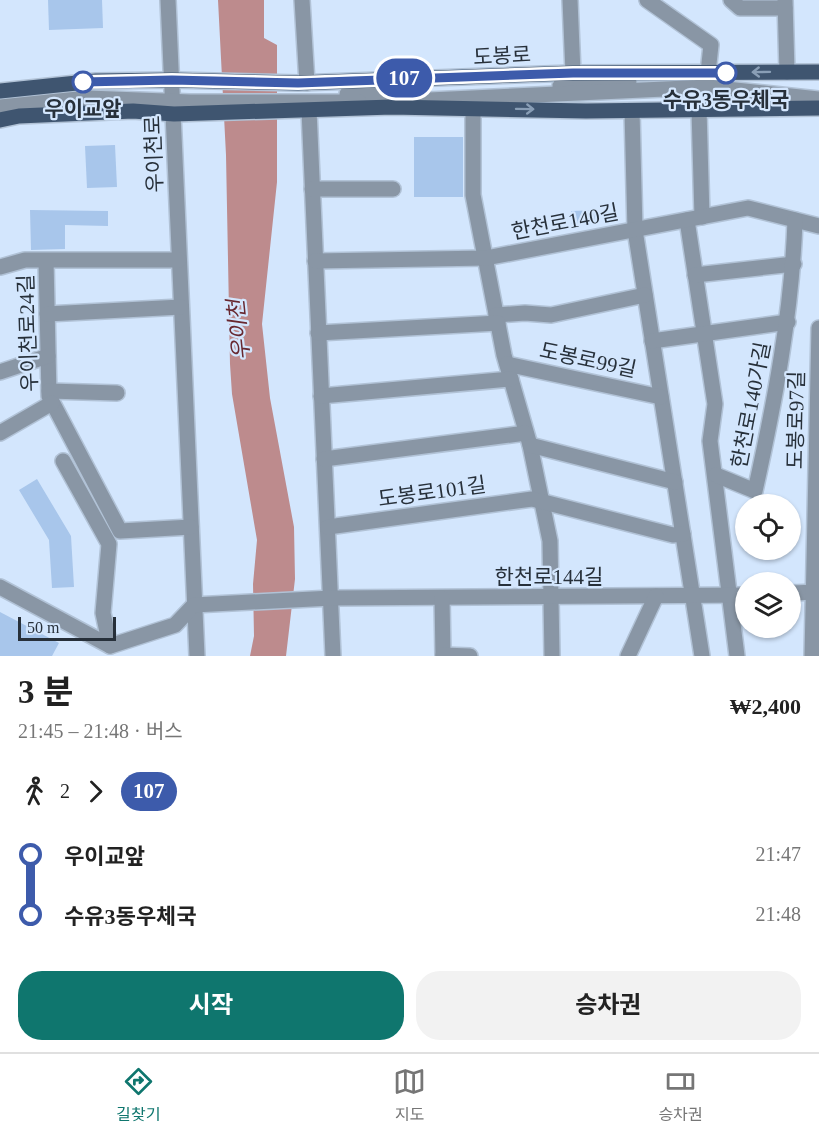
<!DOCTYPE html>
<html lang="ko">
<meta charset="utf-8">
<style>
:root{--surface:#fff;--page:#f2f2f2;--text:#222;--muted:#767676;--line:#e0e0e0;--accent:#0f766e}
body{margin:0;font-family:"Times New Roman","Noto Sans KR",serif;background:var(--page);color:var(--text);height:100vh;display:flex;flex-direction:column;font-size:22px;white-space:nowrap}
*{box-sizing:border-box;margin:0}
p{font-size:20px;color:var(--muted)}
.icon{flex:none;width:33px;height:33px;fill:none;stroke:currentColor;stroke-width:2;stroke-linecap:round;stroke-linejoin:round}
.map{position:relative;height:656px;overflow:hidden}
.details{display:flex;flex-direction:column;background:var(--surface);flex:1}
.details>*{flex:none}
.badge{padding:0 12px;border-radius:20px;font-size:21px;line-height:39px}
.controls{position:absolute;left:735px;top:494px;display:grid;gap:12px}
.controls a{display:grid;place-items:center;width:66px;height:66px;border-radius:50%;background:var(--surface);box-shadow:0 2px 4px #0004;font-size:30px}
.scale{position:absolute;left:18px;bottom:15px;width:98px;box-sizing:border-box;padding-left:6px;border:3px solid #27303a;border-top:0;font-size:16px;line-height:21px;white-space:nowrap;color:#27303a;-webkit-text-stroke:4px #d3e6fd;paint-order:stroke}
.map>.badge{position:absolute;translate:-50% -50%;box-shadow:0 0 0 3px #fff}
.legs{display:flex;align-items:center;gap:9px;height:66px;padding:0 18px;font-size:20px}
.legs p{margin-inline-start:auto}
.summary{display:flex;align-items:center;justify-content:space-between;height:102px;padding:0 18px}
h1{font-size:33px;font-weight:700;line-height:45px}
.cta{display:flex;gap:12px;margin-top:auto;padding:12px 18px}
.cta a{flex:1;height:69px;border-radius:24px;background:var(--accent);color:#fff;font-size:24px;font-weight:700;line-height:69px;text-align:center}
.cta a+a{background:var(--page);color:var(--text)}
ul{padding:0 18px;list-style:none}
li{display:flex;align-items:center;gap:21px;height:60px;font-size:22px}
li i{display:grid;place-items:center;width:9px;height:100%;margin:0 8px;background:currentColor}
li i::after{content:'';width:15px;height:15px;margin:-8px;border:4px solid;border-radius:50%;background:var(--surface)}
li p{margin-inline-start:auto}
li:first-child i{background:linear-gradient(#0000 50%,currentColor 0)}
li:last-child i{background:linear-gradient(currentColor 50%,#0000 0)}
.tab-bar{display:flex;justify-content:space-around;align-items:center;height:84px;border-top:2px solid var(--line);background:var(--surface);font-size:16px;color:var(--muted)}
.tab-bar a{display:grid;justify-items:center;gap:3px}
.tab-bar .selected{color:var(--accent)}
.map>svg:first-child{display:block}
</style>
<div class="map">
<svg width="819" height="656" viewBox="0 0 819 656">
<rect width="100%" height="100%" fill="#d3e6fd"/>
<path fill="#bd8b8d" d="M218 0H264V38L277 45V182L262 324 270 398 294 527 295 579 286 656H250L254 636 253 584 257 540 232 394 230 364 226 155Z"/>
<g fill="#a8c6eb">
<path d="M48 0H102L103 28 49 30Z"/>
<rect x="414" y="137" width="49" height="60"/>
<path d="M115 145 117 187 87 188 85 146Z"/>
<path d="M30 210 108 211V226L65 225V249L31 250Z"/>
<path d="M598 210 599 224H571V211Z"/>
<path d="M37 479 71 536 74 587 52 588 49 540 19 490Z"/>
<path d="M0 612 59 643 52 656H0Z"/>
</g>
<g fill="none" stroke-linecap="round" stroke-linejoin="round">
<defs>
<g id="minor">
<path d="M168 0 197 656"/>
<path d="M302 0 307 83"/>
<path d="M570 0 573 73"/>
<path d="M647 0 711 45 708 73"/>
<path d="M731 0 740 8H785"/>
<path d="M785 0 787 72"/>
<path d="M560 86 629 82"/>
<path d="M347 94 419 93"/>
<path d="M407 101 708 87 819 99"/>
<path d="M0 107 88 98 190 102H359"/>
<path d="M473 108V195L504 355 530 445 550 541 552 656"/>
<path d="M699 109 702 217"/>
<path d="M309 110 333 656"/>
<path d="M632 111 635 230 702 656"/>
<path d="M312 189H393"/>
<path d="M687 220 715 404 710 441 737 656"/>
<path d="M46 261 49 396 120 531 191 527"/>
<path d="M315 261 486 258 748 208 819 226"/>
<path d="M0 267 25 260H179"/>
<path d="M695 275 794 264"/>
<path d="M47 314 181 307"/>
<path d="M496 315 525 313 551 315 645 295"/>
<path d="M318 333 498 323"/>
<path d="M652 341 788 322"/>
<path d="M507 364 661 397"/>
<path d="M0 372 48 356"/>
<path d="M49 391 117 393"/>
<path d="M321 396 511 379"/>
<path d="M0 433 52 403"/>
<path d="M530 445 675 482"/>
<path d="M324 459 526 433"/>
<path d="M63 461 109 544 103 613 110 646"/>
<path d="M716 475 755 491C775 401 792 312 795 220"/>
<path d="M328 527 532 499 673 535 683 534"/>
<path d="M0 587 110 646 175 625 194 605 332 598 746 595"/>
<path d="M790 593 819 592"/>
<path d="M442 598 443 656"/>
<path d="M443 655 470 656"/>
<path d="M628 656 656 596"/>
<path d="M812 656 819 328"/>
</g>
<g id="major">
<path d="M0 91 96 81 172 80 298 83 573 73 819 72"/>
<path d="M0 120 19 116 133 111 174 114 392 107 586 111 819 108"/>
</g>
</defs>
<use href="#minor" stroke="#b1c2d6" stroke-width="18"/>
<use href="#major" stroke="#b1c2d6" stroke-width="18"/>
<use href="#minor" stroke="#8996a5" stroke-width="15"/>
<use href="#major" stroke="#3f5570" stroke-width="15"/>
</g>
<defs><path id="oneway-shaft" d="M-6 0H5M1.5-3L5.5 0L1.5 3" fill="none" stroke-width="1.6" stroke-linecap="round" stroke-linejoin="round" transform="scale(1.5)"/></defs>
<g stroke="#899eb6">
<use href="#oneway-shaft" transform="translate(761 72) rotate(179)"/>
<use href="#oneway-shaft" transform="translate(525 109) rotate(1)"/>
</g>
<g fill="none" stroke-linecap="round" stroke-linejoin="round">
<defs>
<path id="line-1" d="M83 82 172 80 298 83 573 73H726"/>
</defs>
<use href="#line-1" stroke="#fff" stroke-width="14"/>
<use href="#line-1" stroke="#3d5bab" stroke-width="9"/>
</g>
<g fill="#fff" stroke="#3d5bab" stroke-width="3">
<circle cx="726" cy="73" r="10"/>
<circle cx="83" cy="82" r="10"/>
</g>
<g text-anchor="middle" stroke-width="4.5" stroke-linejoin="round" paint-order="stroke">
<g font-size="21" fill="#27303a" stroke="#d3e6fd">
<text transform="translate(502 56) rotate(-3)" y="7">도봉로</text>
<text transform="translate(154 154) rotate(-92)" y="7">우이천로</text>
<text transform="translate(565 222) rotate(-11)" y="7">한천로140길</text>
<text transform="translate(28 333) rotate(-92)" y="7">우이천로24길</text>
<text transform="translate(588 360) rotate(12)" y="7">도봉로99길</text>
<text transform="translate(751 405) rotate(-79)" y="7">한천로140가길</text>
<text transform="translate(796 420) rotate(-89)" y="7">도봉로97길</text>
<text transform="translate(432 492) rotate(-8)" y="7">도봉로101길</text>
<text x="549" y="584">한천로144길</text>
</g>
<g font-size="21" font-weight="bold" fill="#27303a" stroke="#d3e6fd">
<text x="726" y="107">수유3동우체국</text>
<text x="83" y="116">우이교앞</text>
</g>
<g font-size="22" font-style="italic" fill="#682830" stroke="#d3e6fd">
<text transform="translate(238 330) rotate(-96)" y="8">우이천</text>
</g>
</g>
</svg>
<div class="controls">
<a><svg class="icon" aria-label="locate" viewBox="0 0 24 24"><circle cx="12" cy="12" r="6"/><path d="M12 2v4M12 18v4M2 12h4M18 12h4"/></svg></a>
<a><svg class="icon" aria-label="layers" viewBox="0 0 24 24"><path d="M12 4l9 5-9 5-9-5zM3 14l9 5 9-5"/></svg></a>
</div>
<div class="scale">50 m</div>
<b class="badge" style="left:404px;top:78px;background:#3d5bab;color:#fff">107</b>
</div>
<section class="details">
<div class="summary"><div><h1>3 분</h1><p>21:45 – 21:48 · 버스</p></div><b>₩2,400</b></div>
<div class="legs"><svg class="icon" aria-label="walk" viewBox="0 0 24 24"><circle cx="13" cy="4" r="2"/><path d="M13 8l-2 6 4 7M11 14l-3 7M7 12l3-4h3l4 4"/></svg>2<svg class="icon" aria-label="forward" viewBox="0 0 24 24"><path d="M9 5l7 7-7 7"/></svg><b class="badge" style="background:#3d5bab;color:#fff">107</b></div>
<ul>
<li><i style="color:#3d5bab"></i><b>우이교앞</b><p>21:47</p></li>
<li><i style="color:#3d5bab"></i><b>수유3동우체국</b><p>21:48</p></li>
</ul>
<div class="cta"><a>시작</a><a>승차권</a></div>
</section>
<nav class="tab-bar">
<a class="selected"><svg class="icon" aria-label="directions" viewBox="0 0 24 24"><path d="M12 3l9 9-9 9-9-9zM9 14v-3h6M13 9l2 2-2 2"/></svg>길찾기</a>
<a><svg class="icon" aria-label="map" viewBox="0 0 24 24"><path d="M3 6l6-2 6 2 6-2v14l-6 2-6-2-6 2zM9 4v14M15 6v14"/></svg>지도</a>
<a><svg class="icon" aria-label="tickets" viewBox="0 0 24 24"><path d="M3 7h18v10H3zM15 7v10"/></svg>승차권</a>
</nav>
